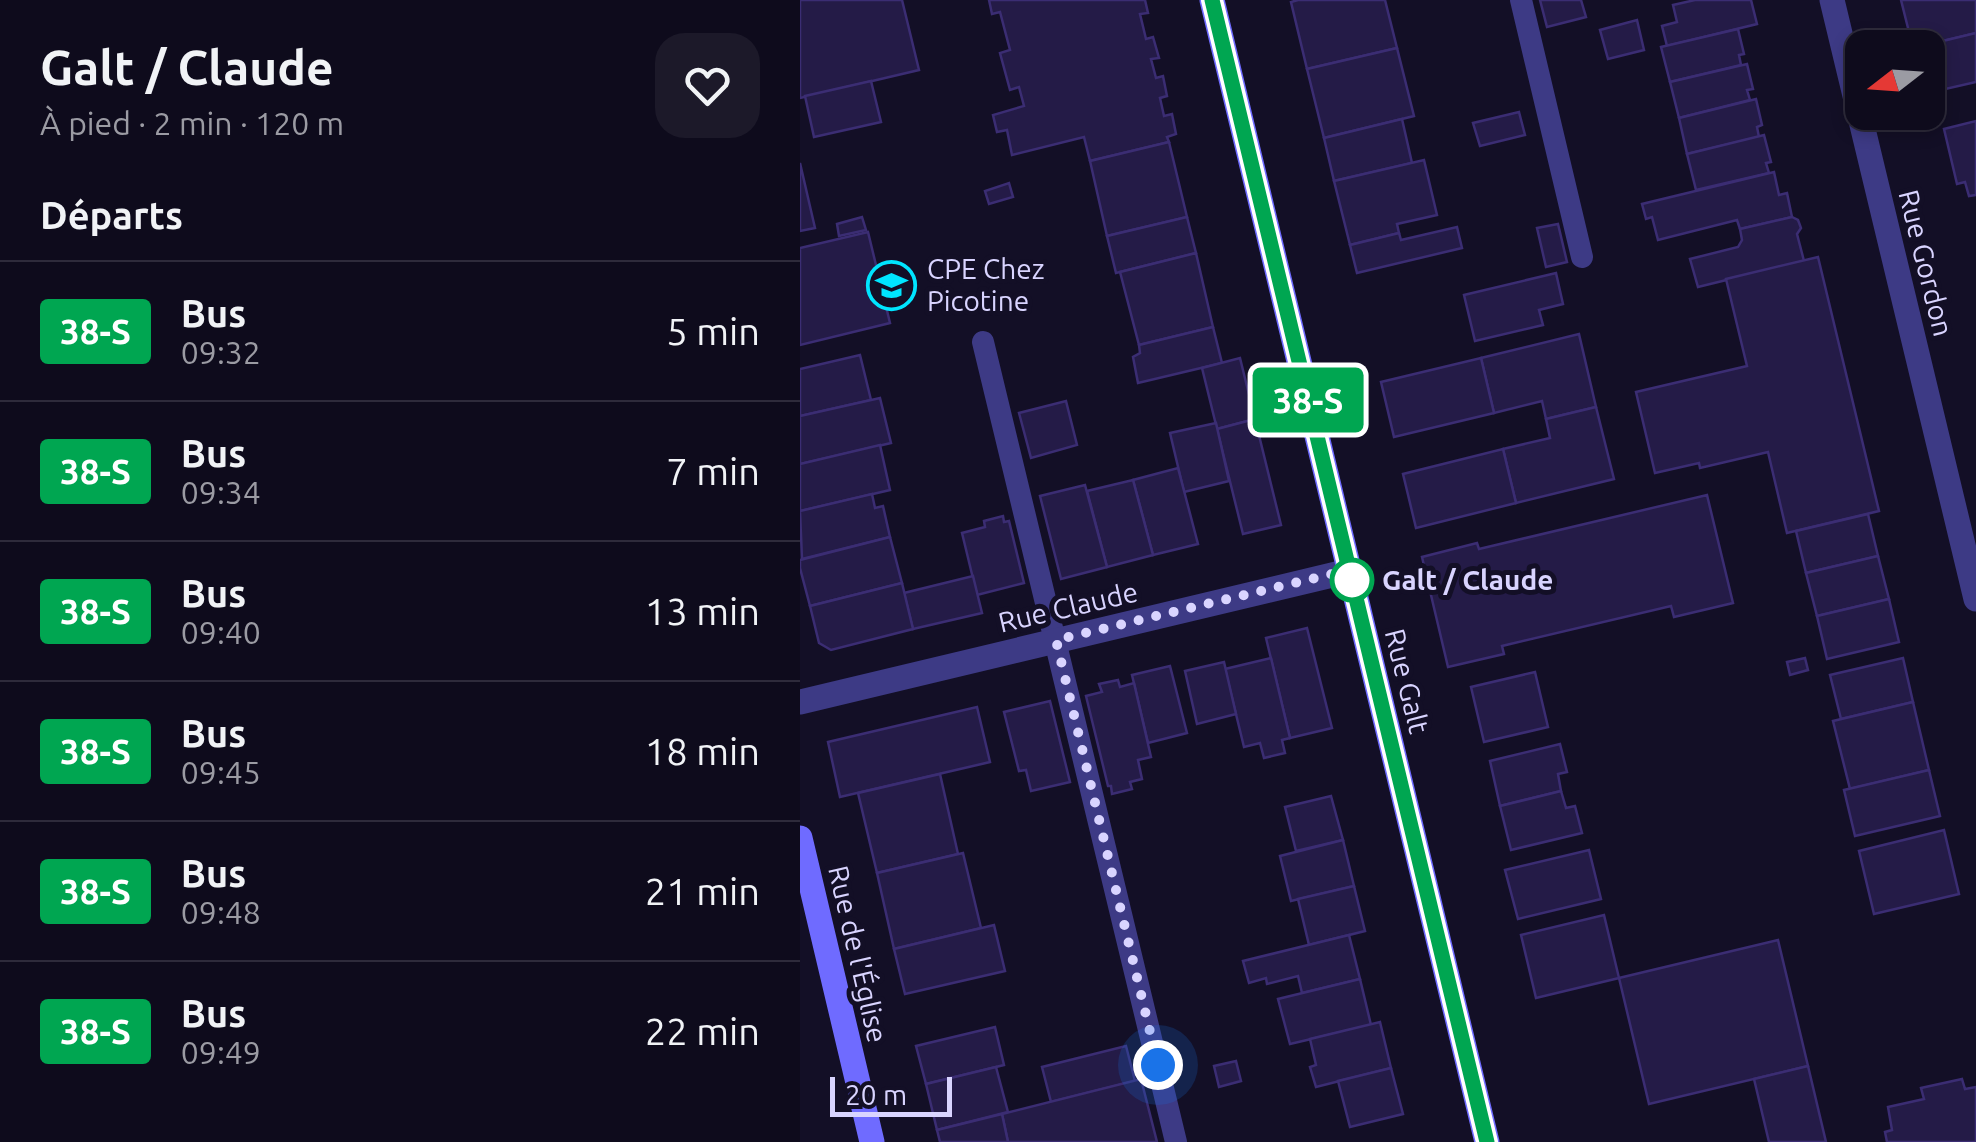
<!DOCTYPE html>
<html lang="fr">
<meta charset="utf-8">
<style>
:root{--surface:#0e0b1c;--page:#1c1929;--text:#f1f3f6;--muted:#9b9ba3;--line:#2e2b3b}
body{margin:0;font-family:Ubuntu,sans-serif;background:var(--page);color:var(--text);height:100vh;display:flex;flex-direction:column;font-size:38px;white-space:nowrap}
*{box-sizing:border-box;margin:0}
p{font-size:32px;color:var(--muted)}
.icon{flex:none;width:55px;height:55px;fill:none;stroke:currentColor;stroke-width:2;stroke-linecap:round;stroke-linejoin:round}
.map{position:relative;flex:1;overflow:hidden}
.sheet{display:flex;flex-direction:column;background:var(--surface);width:800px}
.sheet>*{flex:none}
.badge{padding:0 20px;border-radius:8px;font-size:35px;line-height:65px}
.needle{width:65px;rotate:253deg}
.buttons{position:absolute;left:1045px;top:30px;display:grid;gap:20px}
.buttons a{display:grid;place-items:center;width:100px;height:100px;border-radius:20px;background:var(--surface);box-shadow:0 5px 15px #0003,0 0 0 2px var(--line);font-size:50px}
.scale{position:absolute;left:30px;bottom:25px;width:122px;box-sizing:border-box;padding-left:10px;border:5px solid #d9d4ff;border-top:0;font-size:28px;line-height:35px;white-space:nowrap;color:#d9d4ff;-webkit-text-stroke:8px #130f26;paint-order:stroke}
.you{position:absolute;width:50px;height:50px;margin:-25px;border:8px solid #fff;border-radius:50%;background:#1a73e8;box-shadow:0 0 0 15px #1a73e833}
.map>.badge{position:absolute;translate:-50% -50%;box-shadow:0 0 0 5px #fff}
h2{padding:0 40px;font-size:38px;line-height:90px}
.round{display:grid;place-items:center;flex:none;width:105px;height:105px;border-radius:30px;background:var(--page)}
.head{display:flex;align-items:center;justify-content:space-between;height:170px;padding:0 40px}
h1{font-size:48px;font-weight:700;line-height:75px}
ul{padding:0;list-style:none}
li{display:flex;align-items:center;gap:30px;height:140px;padding:0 40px;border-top:2px solid var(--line)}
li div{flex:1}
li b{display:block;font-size:38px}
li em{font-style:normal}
li .badge{min-width:110px;font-weight:700;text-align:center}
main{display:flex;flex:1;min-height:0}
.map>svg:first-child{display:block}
</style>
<main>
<section class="sheet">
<div class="head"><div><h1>Galt / Claude</h1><p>À pied · 2 min · 120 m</p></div><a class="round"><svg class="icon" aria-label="heart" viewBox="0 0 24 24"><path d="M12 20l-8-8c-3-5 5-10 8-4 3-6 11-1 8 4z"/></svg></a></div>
<h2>Départs</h2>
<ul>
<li><span class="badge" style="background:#00a651;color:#fff">38-S</span><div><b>Bus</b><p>09:32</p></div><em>5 min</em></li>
<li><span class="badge" style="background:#00a651;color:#fff">38-S</span><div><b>Bus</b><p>09:34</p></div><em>7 min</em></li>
<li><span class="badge" style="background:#00a651;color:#fff">38-S</span><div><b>Bus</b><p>09:40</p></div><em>13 min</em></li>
<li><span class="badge" style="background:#00a651;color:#fff">38-S</span><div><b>Bus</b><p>09:45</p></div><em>18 min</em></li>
<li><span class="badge" style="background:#00a651;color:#fff">38-S</span><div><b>Bus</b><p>09:48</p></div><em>21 min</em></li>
<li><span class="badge" style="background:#00a651;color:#fff">38-S</span><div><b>Bus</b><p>09:49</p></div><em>22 min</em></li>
</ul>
</section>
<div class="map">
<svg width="1176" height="1142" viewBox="0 0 1176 1142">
<rect width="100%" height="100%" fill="#130f26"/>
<g fill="#241b47" stroke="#3b2d73" stroke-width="2.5">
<path d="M0 0H102L119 70 0 98Z"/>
<path d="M189 0H345L348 13 340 14 346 39 353 37 359 58 351 59 356 78 363 76 367 96 360 98 364 116 372 114 376 134 367 137 369 142 290 161 284 137 212 155 207 130 197 132 193 115 224 106 219 87 210 90 200 53 210 50 200 12 192 14Z"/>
<path d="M498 0H585L597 48 507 69 491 2Z"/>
<path d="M740 0H781L786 17 747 27Z"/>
<path d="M895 0H951L957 24 867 46 862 26 877 22 873 5Z"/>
<path d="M1101 0H1176V33L1113 48Z"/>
<path d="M837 20 844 50 808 59 800 30Z"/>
<path d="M938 29 944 54 939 55 941 65 870 82 861 47Z"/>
<path d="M1176 33V82L1128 93V48H1114Z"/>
<path d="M597 48 614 116 524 138 507 69Z"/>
<path d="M947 64 953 89 947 90 950 100 879 118 870 82Z"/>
<path d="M71 81 81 122 14 137 5 96Z"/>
<path d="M956 99 962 125 957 127 959 137 887 154 879 118Z"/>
<path d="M719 112 725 135 680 146 673 123Z"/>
<path d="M602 119 612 163 534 181 524 138Z"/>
<path d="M1176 121V195L1169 196 1165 182 1157 184 1144 129Z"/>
<path d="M964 135 971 162 966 163 969 173 896 190 887 154Z"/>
<path d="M369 142 387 217 307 236 290 161Z"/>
<path d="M624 160 637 215 597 224 599 233 550 245 534 181Z"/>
<path d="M0 163 15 228 0 231Z"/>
<path d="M974 172 979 195 987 193 992 217 940 229 937 220 858 240 852 217 846 219 842 204Z"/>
<path d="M209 183 213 197 189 204 185 191Z"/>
<path d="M62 217 66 230 39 236 37 224Z"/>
<path d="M387 217 396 253 316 273 307 236Z"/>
<path d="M992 217 998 220 1001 228 997 234 1004 261 898 287 890 259 938 247 942 240 940 229Z"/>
<path d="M758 224 767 262 746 267 737 228Z"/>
<path d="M657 227 662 248 557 273 550 245 599 233 601 240Z"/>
<path d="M68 232 90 323 0 345V248Z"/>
<path d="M396 253 413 327 339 345 320 272Z"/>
<path d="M1018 257 1079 511 987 533 968 452 900 468 899 463 855 473 836 392 947 366 926 279Z"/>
<path d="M756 273 763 304 739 310 743 325 675 341 664 295Z"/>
<path d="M413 327 422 363 338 383 333 357 340 353 339 345Z"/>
<path d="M779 334 796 407 746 419 742 401 694 413 681 358Z"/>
<path d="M60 355 71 400 0 416V369Z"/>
<path d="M440 358 455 419 417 429 402 368Z"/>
<path d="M681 358 694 413 594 437 581 382Z"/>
<path d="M80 398 91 443 0 464V416Z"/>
<path d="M266 401 277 445 231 458 219 413Z"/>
<path d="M796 407 814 479 716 503 703 449 750 438 746 419Z"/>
<path d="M455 419 481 525 443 534 417 429Z"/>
<path d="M416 423 429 481 384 492 370 433Z"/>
<path d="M80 445 90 490 0 511V464Z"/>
<path d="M703 449 716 503 616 528 603 474Z"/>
<path d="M378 468 398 544 353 555 333 480Z"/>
<path d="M333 480 353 555 307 567 287 491Z"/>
<path d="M285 485 307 567 261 579 240 496Z"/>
<path d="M72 494 75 508 83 506 90 537 2 559 0 511Z"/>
<path d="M907 495 933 603 874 617 871 606 702 646 704 654 648 667 622 557 677 543 679 549Z"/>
<path d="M1068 514 1078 556 1006 573 996 531Z"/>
<path d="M203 516 204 522 209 521 224 583 177 595 162 533 185 527 184 521Z"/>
<path d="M90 537 102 583 10 606 0 568V560Z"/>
<path d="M1078 556 1089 599 1017 616 1006 573Z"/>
<path d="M173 576 182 613 113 629 104 593Z"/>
<path d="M102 583 113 629 31 650 19 643 10 606Z"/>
<path d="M1089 599 1099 642 1027 659 1017 616Z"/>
<path d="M507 628 532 728 490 738 466 638Z"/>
<path d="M471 658 490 738 482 740 485 753 464 758 460 743 444 747 425 669Z"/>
<path d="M1005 658 1008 670 990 675 987 662Z"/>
<path d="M1103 658 1113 702 1041 719 1030 675Z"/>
<path d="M424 662 436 714 397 724 385 671Z"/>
<path d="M370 666 387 733 348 743 332 675Z"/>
<path d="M735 672 748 727 684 742 671 687Z"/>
<path d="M318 680 320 687 334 683 351 757 338 760 342 779 330 782 332 789 312 794 311 786H308L286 696 302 692 299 684Z"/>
<path d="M250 701 270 782 231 791 226 770 219 771 204 712Z"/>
<path d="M1113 702 1129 770 1050 789 1033 721Z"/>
<path d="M177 707 190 762 40 797 28 742Z"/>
<path d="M760 744 767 772 758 774 761 791 700 806 690 761Z"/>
<path d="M1129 770 1140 816 1055 836 1044 790Z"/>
<path d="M140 774 158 854 77 873 58 793Z"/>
<path d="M761 791 766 808 775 806 782 833 711 850 700 806Z"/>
<path d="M531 796 543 840 496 851 485 807Z"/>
<path d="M1144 830 1159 894 1074 914 1059 851Z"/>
<path d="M543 840 554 886 491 901 480 856Z"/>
<path d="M789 850 801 899 718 919 705 870Z"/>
<path d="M163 853 181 928 94 949 77 873Z"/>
<path d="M554 886 565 931 509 945 498 899Z"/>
<path d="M804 915 819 978 736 998 721 935Z"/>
<path d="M194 925 205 971 105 994 94 949Z"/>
<path d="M549 935 560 979 502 993 498 976 467 984 466 978 449 983 443 961Z"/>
<path d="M978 940 1008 1066 849 1104 819 978Z"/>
<path d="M560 979 571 1025 490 1044 478 999Z"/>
<path d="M580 1022 591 1068 516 1087 510 1067 516 1065 510 1039Z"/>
<path d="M195 1027 204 1065 126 1084 116 1046Z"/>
<path d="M326 1046 335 1081 251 1102 242 1067Z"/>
<path d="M436 1061 441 1081 419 1087 414 1066Z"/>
<path d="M1008 1066 1026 1142H969L954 1079Z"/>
<path d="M196 1067 208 1112 137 1130 126 1084Z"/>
<path d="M591 1068 603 1114 550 1127 538 1081Z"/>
<path d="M341 1079 357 1142H208L202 1114Z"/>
<path d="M1162 1079 1165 1089 1176 1087V1142H1087L1085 1132 1092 1130 1088 1107 1124 1099 1121 1088Z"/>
<path d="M202 1114 208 1142H140L137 1130Z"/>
</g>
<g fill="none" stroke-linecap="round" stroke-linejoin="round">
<g stroke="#3d3a85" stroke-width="22">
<path d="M721 0 782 257"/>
<path d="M183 342 376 1142"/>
</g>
<g stroke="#3d3a85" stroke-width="25">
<path d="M1032 0 1176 599"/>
<path d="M0 702 549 571"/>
</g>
<g stroke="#6f6bff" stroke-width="25">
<path d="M412 0 687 1142"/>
<path d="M0 838 72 1142"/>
</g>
</g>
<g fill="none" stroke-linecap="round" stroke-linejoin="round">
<defs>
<path id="line" d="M412 0 687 1142"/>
</defs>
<use href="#line" stroke="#fff" stroke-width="22"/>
<use href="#line" stroke="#00a651" stroke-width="15"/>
<path stroke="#d9d4ff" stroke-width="10" stroke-dasharray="0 18" d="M358 1065 256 640 549 570 552 580"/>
</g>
<defs>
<symbol id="school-ring" viewBox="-11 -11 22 22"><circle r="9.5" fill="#130f26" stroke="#00e5ff" stroke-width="1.5"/><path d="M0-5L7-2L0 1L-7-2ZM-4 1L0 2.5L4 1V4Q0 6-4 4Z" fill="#00e5ff"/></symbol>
</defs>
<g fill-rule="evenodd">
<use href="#school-ring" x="64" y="258" width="55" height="55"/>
</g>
<circle fill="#fff" stroke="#00a651" stroke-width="5" cx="552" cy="580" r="20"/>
<g text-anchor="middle" stroke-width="10" stroke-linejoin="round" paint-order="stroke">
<g font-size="28" fill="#d9d4ff" stroke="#130f26">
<text transform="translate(1126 263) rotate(76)" y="10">Rue Gordon</text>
<text transform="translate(268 607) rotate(-13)" y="10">Rue Claude</text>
<text transform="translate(607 681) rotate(76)" y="10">Rue Galt</text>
<text transform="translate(58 954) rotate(77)" y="10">Rue de l'Église</text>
</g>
<g font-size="28" fill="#d9d4ff" stroke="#130f26" text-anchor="start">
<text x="127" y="279">CPE Chez<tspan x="127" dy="32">Picotine</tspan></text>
</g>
<g font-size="28" font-weight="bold" fill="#d9d4ff" stroke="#130f26" text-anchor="start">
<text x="582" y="590">Galt / Claude</text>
</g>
</g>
</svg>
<div class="buttons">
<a><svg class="needle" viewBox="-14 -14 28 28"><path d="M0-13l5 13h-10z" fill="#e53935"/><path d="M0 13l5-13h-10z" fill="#9b9ba3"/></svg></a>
</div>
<div class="scale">20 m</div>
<div class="you" style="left:358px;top:1065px"></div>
<b class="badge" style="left:508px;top:400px;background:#00a651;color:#fff">38-S</b>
</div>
</main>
